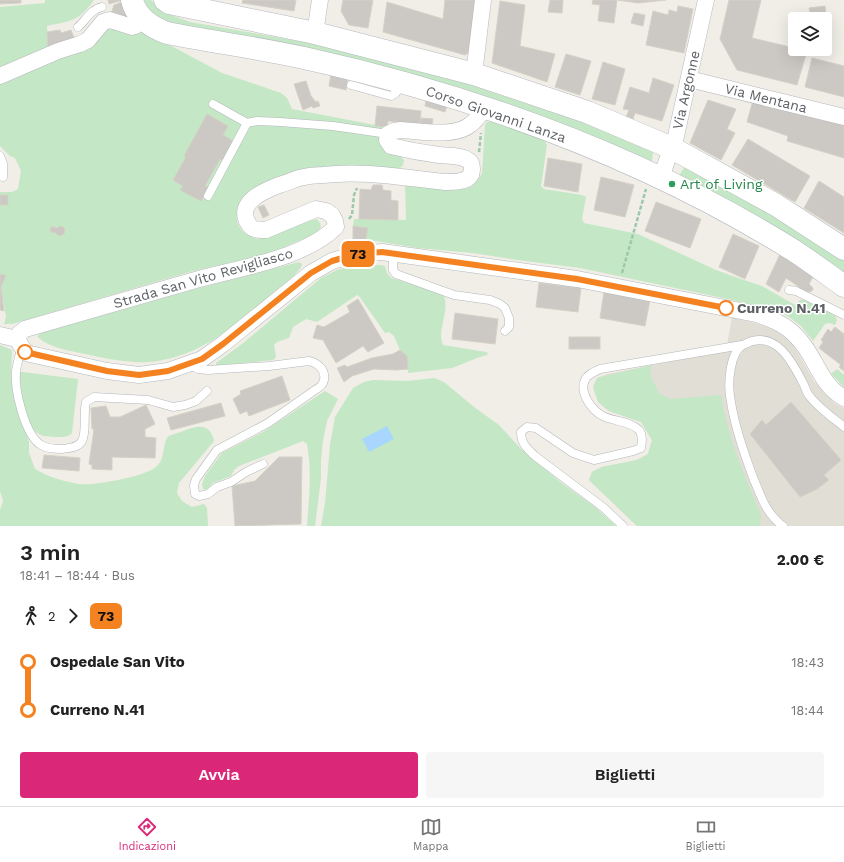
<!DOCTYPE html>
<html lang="it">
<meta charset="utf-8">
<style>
:root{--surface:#fff;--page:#f6f6f6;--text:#222;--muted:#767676;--line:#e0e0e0;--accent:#db2777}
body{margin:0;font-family:"Work Sans",sans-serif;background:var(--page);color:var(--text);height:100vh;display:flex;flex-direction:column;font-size:15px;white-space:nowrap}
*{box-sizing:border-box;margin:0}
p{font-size:13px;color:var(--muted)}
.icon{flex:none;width:22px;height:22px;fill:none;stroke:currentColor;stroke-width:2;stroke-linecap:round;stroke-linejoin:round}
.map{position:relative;height:526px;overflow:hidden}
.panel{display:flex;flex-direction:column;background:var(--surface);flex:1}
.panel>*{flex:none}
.badge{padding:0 8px;border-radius:6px;font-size:14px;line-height:26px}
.fabs{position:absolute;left:788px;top:12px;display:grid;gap:8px}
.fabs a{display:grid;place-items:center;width:44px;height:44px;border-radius:4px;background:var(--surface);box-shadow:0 4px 16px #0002;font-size:20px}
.map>.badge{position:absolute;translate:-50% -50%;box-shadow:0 0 0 2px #fff}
.legs{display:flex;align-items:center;gap:6px;height:44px;padding:0 20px;font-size:13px}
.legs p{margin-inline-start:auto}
.head{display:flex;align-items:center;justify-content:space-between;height:68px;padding:0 20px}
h1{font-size:22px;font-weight:600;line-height:30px}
.primary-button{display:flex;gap:8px;margin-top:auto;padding:8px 20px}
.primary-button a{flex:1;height:46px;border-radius:4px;background:var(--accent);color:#fff;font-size:16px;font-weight:600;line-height:46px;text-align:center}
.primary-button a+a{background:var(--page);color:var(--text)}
ul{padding:0 20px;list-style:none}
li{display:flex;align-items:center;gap:14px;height:48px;font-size:15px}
li i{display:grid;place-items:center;width:6px;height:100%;margin:0 5px;background:currentColor}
li i::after{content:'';width:10px;height:10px;margin:-5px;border:3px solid;border-radius:50%;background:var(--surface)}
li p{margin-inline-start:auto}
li:first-child i{background:linear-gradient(#0000 50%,currentColor 0)}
li:last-child i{background:linear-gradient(currentColor 50%,#0000 0)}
.tabs{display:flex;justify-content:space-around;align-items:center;height:56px;border-top:1px solid var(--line);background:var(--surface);font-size:11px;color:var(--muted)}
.tabs a{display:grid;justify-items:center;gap:2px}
.tabs .on{color:var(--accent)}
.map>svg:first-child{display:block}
</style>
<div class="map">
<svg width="844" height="526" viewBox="0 0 844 526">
<rect width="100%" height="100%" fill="#f0eee7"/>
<path fill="#e0ded5" d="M732 317 771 328 791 341 814 381 834 403 844 408V526H637L589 480 592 472 602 467 637 460 648 454 652 440 641 422 609 411 598 402 593 387 597 378 607 374 719 352 727 345Z"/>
<g fill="#c4e7c5">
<path d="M45 0H94C79 21 71 21 47 26L48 50 0 70V7L45 3Z"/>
<path d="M141 0H151C162 12 176 17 190 22L350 50 436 72 586 122 653 151 652 163 186 30 153 17Z"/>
<path d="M107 27 142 28 162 41 222 73 281 93 287 98 292 109 385 127 404 161 403 165 400 168C378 170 355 172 333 174 304 176 231 175 237 220 239 232 249 237 258 239L312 220 317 219 320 223 321 227 317 232 310 236 268 254 193 271 12 324H4L6 317 1 287 6 275 0 274V192H12L18 189 21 171 15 158 10 156 0 146V83Z"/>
<path d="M491 121 544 140 547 145 541 186 544 189 582 195 586 197 582 219 584 223 638 234 716 270 741 279 762 286 795 305 800 300H806L835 316 837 320 835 325 829 323 825 324 813 341 801 326 789 317 777 311 737 301 580 268 518 260 473 253 418 248 376 241 365 243 368 229 353 226 354 219 406 220 405 186H407L464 189C473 188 478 181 482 173L485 125 487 122Z"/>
<path d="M685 166 741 196 832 252 844 261V274L679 176Z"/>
<path d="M299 262 302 264C300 274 277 289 269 296 254 309 239 323 222 334 198 351 165 364 136 362 119 361 102 358 85 354 71 351 46 347 37 336L41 333 48 331 192 290Z"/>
<path d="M379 265 385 266 387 273 391 278 443 293C451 312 436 329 443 345L486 352 488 353 487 355 477 358 452 368 408 373 407 356 400 350 394 336 389 332 385 333 359 296 357 295 317 322 306 319 293 327 289 338 277 342 274 345 276 357 273 360 216 366V363L242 344 321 278 337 270 350 266Z"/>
<path d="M0 345 12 350 11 375 15 398 29 442V453L35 469C48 477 63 481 78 484 93 486 146 477 157 466 166 458 162 441 169 436 173 434 177 433 181 432 195 426 210 421 214 441L179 483 177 493 182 501 192 507 204 504 207 508 208 526H0V510L3 501 0 491Z"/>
<path d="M652 365 650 376 660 394 670 399 721 395C727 438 745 476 761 515L760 526H637L589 480 592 472 602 467 637 460 648 454 652 440 641 422 609 411 598 402 593 387 597 378Z"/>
<path d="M837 369 844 375V387L831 374Z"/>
<path d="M20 372H23L78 379 72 433C67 438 61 437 55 437 48 436 41 437 36 432 26 423 19 386 20 372Z"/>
<path d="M434 378 444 382 474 407 499 425 521 449 563 484 595 507 616 526H321L325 503 330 445 335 417 353 388 364 382 373 380 408 381Z"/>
<path d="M325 391 338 399 327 421 323 441 321 460V478L315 526H307C309 499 312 471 307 444L303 441 239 466 234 470 231 476 213 483 207 490 203 489 202 484 205 476 222 453 263 432Z"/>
</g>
<path fill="#a9d6fe" d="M387 426 394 439 369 452 362 439Z"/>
<g fill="#ccc9c4" stroke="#d5d1c5">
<path d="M0 0H21V3L0 4Z"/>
<path d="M108 0H123L109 4Z"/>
<path d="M243 0H296L294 11 242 3Z"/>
<path d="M343 0H373L368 28 349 25 341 11Z"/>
<path d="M445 0H476L471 51 465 55 383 32 387 2 443 19Z"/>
<path d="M550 0H563L562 13 548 12Z"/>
<path d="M593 0H617L614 23 598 21 600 5 592 4Z"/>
<path d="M618 0H666L638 3Z"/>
<path d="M729 0H761L752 38 807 51 797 85 737 70 720 39Z"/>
<path d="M500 1 525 5 520 46 555 54 547 82 492 63Z"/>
<path d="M122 2 129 13 124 19 111 14 114 5Z"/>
<path d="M678 6 693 9 684 53 646 45 653 11 668 15 669 10 677 12Z"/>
<path d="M825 6 826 15 811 18 809 8Z"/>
<path d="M634 13 645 15 643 26 631 23Z"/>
<path d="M60 30 61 33 71 30 75 40 48 50 47 32Z"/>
<path d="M566 54 591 61 580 95 555 87Z"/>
<path d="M812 58 844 66V97L805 87Z"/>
<path d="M603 62 625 69 615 105 592 99Z"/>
<path d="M331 74 348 78 346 90 329 86Z"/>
<path d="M653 78 674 85 662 121 635 113 633 119 626 117 629 110 623 109 630 87 649 93Z"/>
<path d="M306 81 311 96 316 102 318 101 320 106 313 108 312 106 303 110 294 84Z"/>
<path d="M426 99 447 105 445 112 425 106Z"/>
<path d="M708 100 736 109 727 129 735 133 721 160 690 143Z"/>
<path d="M753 100 844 125V158L787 141 788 136 747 122Z"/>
<path d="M377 106 421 111 420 124 388 121 387 127 375 126Z"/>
<path d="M207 114 228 126 223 135 235 142 224 161 220 159 205 186 209 187 201 201 180 190 183 186 173 180 186 157 184 156Z"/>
<path d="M421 118 433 119 432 125 420 124Z"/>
<path d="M748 139 810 176 795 202 732 165Z"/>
<path d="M548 158 582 164 578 192 544 186Z"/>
<path d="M601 177 634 185 625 217 594 210Z"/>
<path d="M819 181 844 197V233L804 208Z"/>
<path d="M373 185H382L383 190 391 191V200L398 201V220L359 219 360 189 371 190Z"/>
<rect x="0" y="195" width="8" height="10"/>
<path d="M656 202 701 219 690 248 645 231Z"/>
<path d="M264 205 269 215 263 218 258 207Z"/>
<path d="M62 226 65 229 64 234 59 236 55 232 53 233 50 231 51 227H55L56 228Z"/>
<path d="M353 226 368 228 365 243 353 244Z"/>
<path d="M733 234 759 246 745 279 719 267Z"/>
<path d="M781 252 814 275 809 284 813 288 812 291 808 292 805 291 786 278 779 292 766 284Z"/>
<path d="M0 274 6 275 1 287 4 311 0 310Z"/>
<path d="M539 283 581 288 578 312 536 307Z"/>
<path d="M604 292 650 300 645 326 600 318Z"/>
<path d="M358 299 384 343 368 352 363 346 336 363 323 340 313 338 317 325 324 327 350 312 347 306Z"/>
<path d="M455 313 498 319 495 344 452 339Z"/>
<path d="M835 327 844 334V371L839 367 841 365 819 348 823 342 821 340 828 329 831 332Z"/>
<rect x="569" y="337" width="31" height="12"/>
<path d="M400 350 407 356 408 369 396 370 374 369 352 376 344 382 337 368 345 365 347 367 372 358 393 354Z"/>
<path d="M282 376 290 400 249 416 247 411 240 414 233 399 241 394 240 391Z"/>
<path d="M791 402 841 460 824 475 829 480 817 489 800 497 750 434 762 420 766 425Z"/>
<path d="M221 403 225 416 171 430 167 418Z"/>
<path d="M146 405 155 424 145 429V437L156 438 155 458 112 457V470L92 469V465L89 464 94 429H92L91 408 106 406 110 417H120Z"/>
<path d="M44 455 80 458 79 471 42 468Z"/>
<path d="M279 457H302L301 524 235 526 232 486 255 481Z"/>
</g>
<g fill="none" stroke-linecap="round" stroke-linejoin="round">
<defs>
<g id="lane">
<path d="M78 27C86 20 91 9 102 7"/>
<path d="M351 85 391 96 396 93 400 83"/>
<path d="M213 104 247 123 257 121 280 122 333 126 388 134"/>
<path d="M0 156 3 164V177"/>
<path d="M208 196 247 123"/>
<path d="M393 254V270L396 274 454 295 490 300 500 304 505 308 509 318V327L505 331"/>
<path d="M789 290 796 291 844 315"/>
<path d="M21 347C20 355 17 364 16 371 14 390 25 435 41 445 46 448 56 449 62 449 69 448 78 448 82 441 87 432 83 413 86 402L94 397 148 400 173 407 185 405 196 401 207 391"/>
<path d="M189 365 198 369 208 370 269 366 309 361C318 363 326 370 324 380 323 385 319 388 315 390L268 423 217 450 196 479 194 485 195 494 199 496 208 494 217 487 231 482 246 472 263 464"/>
<path d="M623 526 604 508 535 456C527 448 521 444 521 432L527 427 536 428 573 453 594 460 633 451 641 448C642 442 643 435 639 430 629 420 612 422 601 415 591 409 579 392 585 380 587 375 594 372 600 369L742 345"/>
<path d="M783 526C778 523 774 518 770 513 763 504 759 491 754 480 744 453 734 425 730 396 728 382 730 352 743 345 774 328 791 359 803 383 805 386 806 391 808 394 817 407 832 417 844 427"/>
</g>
<g id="street">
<path d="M315 33 320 0"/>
<path d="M474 74 483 0"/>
<path d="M0 76 58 51 80 44 88 40 103 22 110 20 132 27 135 26 142 19"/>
<path d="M689 79 844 117"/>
<path d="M661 177 676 136 706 0"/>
<path d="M0 335 17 339"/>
<path d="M17 339 19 334 25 329C81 313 136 297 192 281 236 268 302 260 336 227L335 221 332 215 326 211 316 209 266 230C259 230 252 231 248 223 236 202 264 191 279 185 286 183 293 180 299 178 307 176 316 175 323 175 364 170 404 178 445 182 455 182 472 183 472 169 472 166 472 163 469 161 462 155 448 156 439 155 423 153 407 150 391 146L387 140 388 134 394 131 401 130C420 131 456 138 471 124 477 120 481 113 485 107"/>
<path d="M17 339 25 352 30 354 107 371 139 375 168 371 202 359 223 344 311 273 332 261 356 254 382 252 577 279 756 314C771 319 785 324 796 336 816 355 818 383 844 398"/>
</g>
<g id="secondary">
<path d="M132 0C136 17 151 27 167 33 213 42 259 48 304 58 476 96 643 157 793 250 810 261 827 274 844 286"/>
<path d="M165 0 169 3 315 33 474 74 587 112 672 148 776 205 844 249"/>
</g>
</defs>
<use href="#lane" stroke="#b4b7bb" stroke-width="9"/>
<use href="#street" stroke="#b4b7bb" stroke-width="17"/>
<use href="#secondary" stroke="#b5b9be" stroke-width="23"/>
<g stroke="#9dc8ab" stroke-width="2.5" stroke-dasharray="4 2" stroke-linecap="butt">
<path d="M479 152 481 133"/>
<path d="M349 219 352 215 354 195 357 188"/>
<path d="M622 273 646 189"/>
</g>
<use href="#lane" stroke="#fff" stroke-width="8"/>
<use href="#street" stroke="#fff" stroke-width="16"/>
<use href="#secondary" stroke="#fff" stroke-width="22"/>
</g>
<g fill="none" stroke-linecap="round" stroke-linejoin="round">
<defs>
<path id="line-1" d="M25 352 107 371 139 375 168 371 202 359 223 344 311 273 332 261 356 254 382 252 577 279 726 308"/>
</defs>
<use href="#line-1" stroke="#fff" stroke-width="9"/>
<use href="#line-1" stroke="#f58220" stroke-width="6"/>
</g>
<circle fill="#2e9e5b" stroke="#fff" stroke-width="1.5" cx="672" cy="184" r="4"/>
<g fill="#fff" stroke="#f58220" stroke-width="2">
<circle cx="726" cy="308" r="7"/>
<circle cx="25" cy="352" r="7"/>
</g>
<g text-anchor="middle" stroke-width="3" stroke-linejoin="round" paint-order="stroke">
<g font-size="14" fill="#5e6267" stroke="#fff">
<text transform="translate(686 90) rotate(-77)" y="5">Via Argonne</text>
<text transform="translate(766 98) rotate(14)" y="5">Via Mentana</text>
<text transform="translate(496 114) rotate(19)" y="5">Corso Giovanni Lanza</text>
<text transform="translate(203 278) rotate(-16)" y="5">Strada San Vito Revigliasco</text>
</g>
<g font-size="14" fill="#27864d" stroke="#fff" text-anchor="start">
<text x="680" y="189">Art of Living</text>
</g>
<g font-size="14" font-weight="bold" fill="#5e6267" stroke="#fff" text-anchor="start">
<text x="737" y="313">Curreno N.41</text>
</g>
</g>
</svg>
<div class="fabs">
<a><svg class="icon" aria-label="layers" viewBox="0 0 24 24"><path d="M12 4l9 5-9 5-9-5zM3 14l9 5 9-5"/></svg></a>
</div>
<b class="badge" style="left:358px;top:254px;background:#f58220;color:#111">73</b>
</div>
<section class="panel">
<div class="head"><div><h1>3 min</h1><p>18:41 – 18:44 · Bus</p></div><b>2.00 €</b></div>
<div class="legs"><svg class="icon" aria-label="walk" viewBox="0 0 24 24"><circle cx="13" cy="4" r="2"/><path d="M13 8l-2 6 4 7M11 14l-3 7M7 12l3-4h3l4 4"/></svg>2<svg class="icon" aria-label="forward" viewBox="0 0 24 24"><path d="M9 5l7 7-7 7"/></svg><b class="badge" style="background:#f58220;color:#111">73</b></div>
<ul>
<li><i style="color:#f58220"></i><b>Ospedale San Vito</b><p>18:43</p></li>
<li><i style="color:#f58220"></i><b>Curreno N.41</b><p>18:44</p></li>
</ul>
<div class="primary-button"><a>Avvia</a><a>Biglietti</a></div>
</section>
<nav class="tabs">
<a class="on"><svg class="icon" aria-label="directions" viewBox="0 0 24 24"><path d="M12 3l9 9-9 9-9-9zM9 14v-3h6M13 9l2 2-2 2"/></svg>Indicazioni</a>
<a><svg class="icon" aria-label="map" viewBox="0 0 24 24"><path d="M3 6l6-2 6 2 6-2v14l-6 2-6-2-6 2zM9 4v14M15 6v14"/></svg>Mappa</a>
<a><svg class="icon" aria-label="tickets" viewBox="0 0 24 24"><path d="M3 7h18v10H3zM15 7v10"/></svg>Biglietti</a>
</nav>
